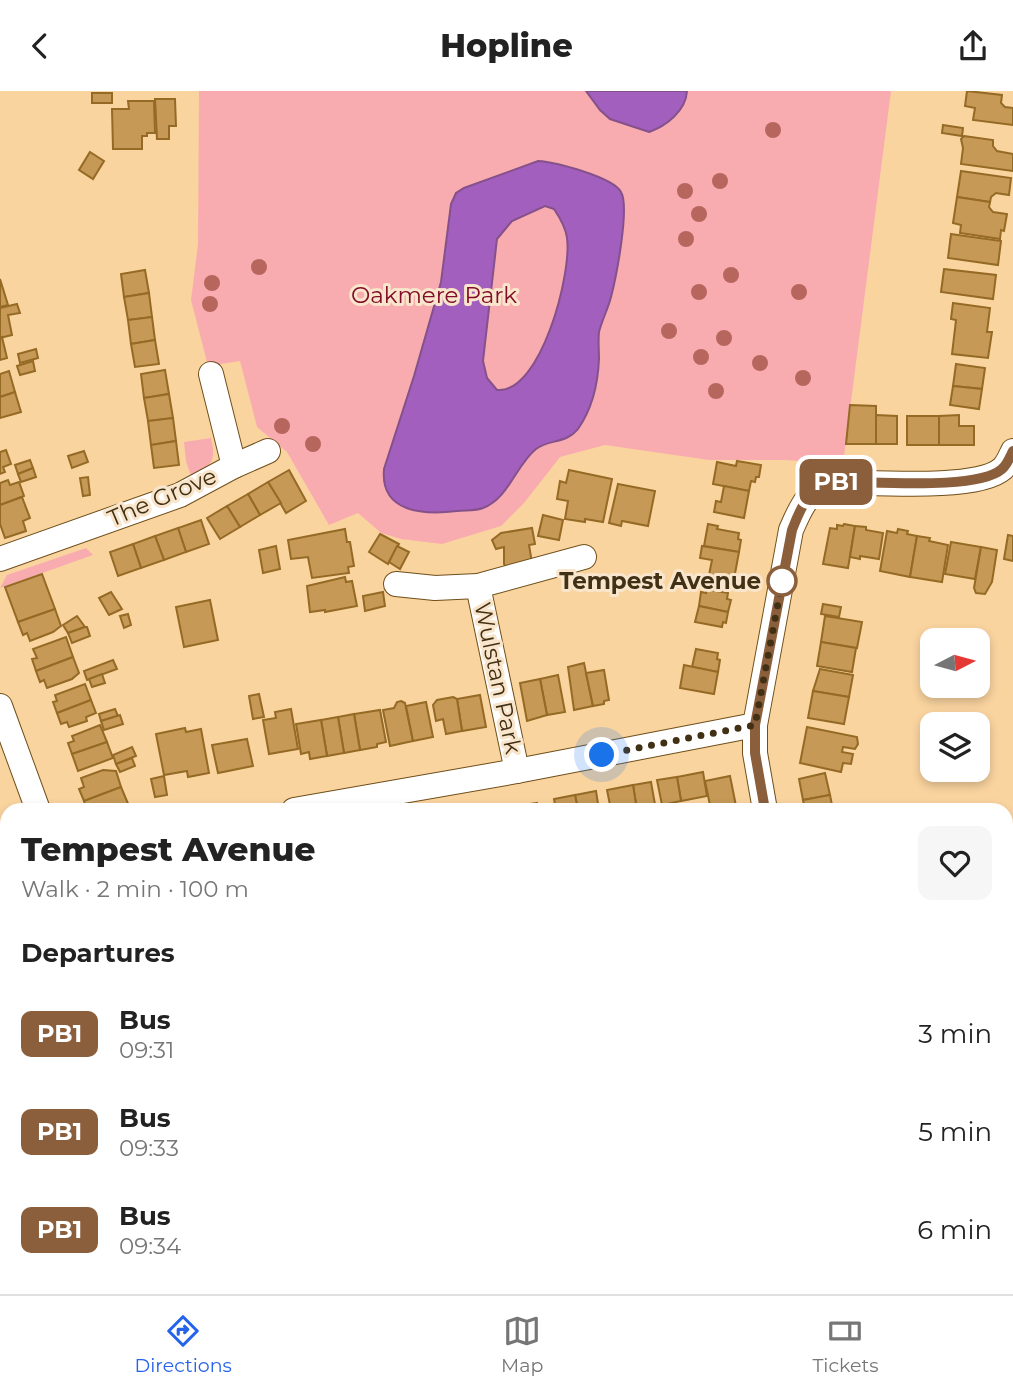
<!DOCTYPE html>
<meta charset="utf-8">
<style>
:root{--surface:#fff;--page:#f6f6f6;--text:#222;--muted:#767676;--line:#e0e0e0;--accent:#2563eb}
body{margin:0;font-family:Montserrat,sans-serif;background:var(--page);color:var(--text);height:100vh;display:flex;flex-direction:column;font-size:26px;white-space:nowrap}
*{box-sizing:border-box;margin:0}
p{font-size:23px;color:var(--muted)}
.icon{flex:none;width:38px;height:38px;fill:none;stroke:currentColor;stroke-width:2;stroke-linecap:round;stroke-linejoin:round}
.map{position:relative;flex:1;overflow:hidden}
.panel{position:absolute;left:0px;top:712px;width:1013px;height:492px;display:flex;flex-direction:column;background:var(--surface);border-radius:21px 21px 0 0;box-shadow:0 4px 10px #0003}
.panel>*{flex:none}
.badge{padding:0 14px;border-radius:10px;font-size:24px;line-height:46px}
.needle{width:46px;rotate:84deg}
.controls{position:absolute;left:920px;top:537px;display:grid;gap:14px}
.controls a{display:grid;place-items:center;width:70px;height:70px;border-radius:14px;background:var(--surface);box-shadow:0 4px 10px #0003;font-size:35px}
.you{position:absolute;width:35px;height:35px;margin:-18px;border:5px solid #fff;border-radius:50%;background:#1a73e8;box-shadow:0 0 0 10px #1a73e833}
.map>.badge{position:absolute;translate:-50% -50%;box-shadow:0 0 0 4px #fff}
h2{padding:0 21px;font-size:26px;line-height:63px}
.round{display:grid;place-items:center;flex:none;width:74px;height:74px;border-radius:14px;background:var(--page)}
.head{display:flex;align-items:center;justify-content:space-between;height:119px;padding:0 21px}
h1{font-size:33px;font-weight:800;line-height:52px}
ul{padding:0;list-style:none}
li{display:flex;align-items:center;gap:21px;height:98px;padding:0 21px}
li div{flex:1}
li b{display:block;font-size:26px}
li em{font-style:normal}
li .badge{min-width:77px;font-weight:700;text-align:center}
header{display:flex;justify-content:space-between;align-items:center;height:91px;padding:0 21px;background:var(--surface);font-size:32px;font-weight:800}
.menu{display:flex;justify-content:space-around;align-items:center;height:98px;border-top:2px solid var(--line);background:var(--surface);font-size:19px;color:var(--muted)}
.menu a{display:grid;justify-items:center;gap:4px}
.menu .active{color:var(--accent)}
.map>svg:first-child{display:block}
</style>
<header><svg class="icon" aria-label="back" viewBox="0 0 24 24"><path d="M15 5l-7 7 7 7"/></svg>Hopline<svg class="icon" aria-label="share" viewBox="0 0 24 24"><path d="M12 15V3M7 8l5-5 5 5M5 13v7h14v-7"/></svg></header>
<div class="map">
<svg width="1013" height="1203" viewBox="0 0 1013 1203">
<rect width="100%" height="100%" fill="#fad49f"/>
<g fill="#f9acb0">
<path d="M199 0H891L843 373 784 369H709L605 354 560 366 524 412 501 435 442 453 401 448 381 442 358 422 329 434 287 361 257 336 240 270 208 275 191 209 198 153Z"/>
<path d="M211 347C217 372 211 374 191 385L186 370 184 351Z"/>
<path d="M86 457 93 464 0 497 7 484Z"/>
</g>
<g fill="#a25fbd" stroke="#85518a" stroke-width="2" fill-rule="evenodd">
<path d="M586 0H687C686 20 666 35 649 41L610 28 600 19Z"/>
<path d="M538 70C555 71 613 86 621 101 630 116 616 187 611 206 608 218 602 229 599 241 598 250 599 259 599 268 598 292 592 318 578 338 566 353 549 348 536 358 516 374 509 407 483 417 476 420 465 419 457 420 424 424 380 422 384 378L414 285 441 191 451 113 456 102 464 97ZM545 115 554 118C560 127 566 137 567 147 572 182 541 303 497 299L487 287 483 270 497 148 512 130Z"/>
</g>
<g fill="#c69956" stroke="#946a25" stroke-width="2">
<path d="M967 0 1002 4 1001 12 1005 16 1013 17V34L973 29 975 17 965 15Z"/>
<rect x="92" y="2" width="20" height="10"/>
<path d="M155 8H175L176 35H169V48H157Z"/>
<path d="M128 10H154L155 42H147V45H142V58H113L112 18H129Z"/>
<path d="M943 34 963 37 962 45 942 42Z"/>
<path d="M964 45 993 49V55L997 60 1013 63V80L961 73 963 57 961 48Z"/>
<path d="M90 61 104 70 93 88 79 79Z"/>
<path d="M961 80 1011 87 1009 104 996 102 991 106 990 111 957 106Z"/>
<path d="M957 106 990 111 989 116 993 121 1007 123 1004 140 1001 139 1000 148 960 142 961 134 953 132Z"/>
<path d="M951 143 1001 150 998 174 948 167Z"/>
<path d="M944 178 996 184 993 208 941 201Z"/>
<path d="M145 179 149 202 124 206 121 183Z"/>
<path d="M0 188 8 214 0 216Z"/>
<path d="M149 202 152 226 128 229 124 206Z"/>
<path d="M953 212 990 217 987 241H992L988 267 952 263 956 229 951 228Z"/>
<path d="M17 213 20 222 8 224 12 244 0 247V217Z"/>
<path d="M152 226 155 249 131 253 128 229Z"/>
<path d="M2 246 7 267 0 269V247Z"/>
<path d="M155 249 159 273 135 276 131 253Z"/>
<path d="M36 258 38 267 20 272 18 263Z"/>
<path d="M33 270 35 280 20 284 17 275Z"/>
<path d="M956 273 985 277 982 298 953 295Z"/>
<path d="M165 279 169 303 144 307 141 283Z"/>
<path d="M9 280 15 301 0 306V283Z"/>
<path d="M953 295 982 298 979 318 950 314Z"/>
<path d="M15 301 21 321 0 327V306Z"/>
<path d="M169 303 173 327 148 330 144 307Z"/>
<path d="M850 314 876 315V353H846Z"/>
<path d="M876 324 897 325V353H876Z"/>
<path d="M959 324V335H974V354H939V325Z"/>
<rect x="907" y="325" width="32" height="29"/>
<path d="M173 327 176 350 151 354 148 330Z"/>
<path d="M176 350 179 374 154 377 151 354Z"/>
<path d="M6 359 11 373 3 376 5 381 0 383V361Z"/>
<path d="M84 360 88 371 72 377 68 365Z"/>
<path d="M30 369 33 377 18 383 15 374Z"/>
<path d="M737 370 761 374 759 386H756L755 391 751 390 749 400 713 393 717 371 736 375Z"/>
<path d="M33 377 36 386 21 391 18 383Z"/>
<path d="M289 379 306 410 286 422 268 391Z"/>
<path d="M569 379 612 388 603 431 585 428V431L565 428 568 410 557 408 560 390 566 392Z"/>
<path d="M88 386 90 404 83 405 80 387Z"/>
<path d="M8 389 10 394 19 391 24 405 0 414V392Z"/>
<path d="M268 391 281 412 260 424 248 403Z"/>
<path d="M618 393 655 400 648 435 622 430 621 435 609 432Z"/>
<path d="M724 395 749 400 744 427 714 421 716 410 721 411Z"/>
<path d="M248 403 260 424 240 436 227 415Z"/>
<path d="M22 406 30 427 23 430 26 440 5 447 0 433V414Z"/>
<path d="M227 415 240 436 220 448 207 427Z"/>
<path d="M543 424 563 429 559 449 538 445Z"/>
<path d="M201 429 209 453 186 461 178 437Z"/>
<path d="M708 433 718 435 717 438 739 442 738 448 741 449 739 461 704 455Z"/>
<path d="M844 433 855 435 848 477 823 473 830 437 837 438V434L843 435Z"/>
<path d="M855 435 866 436V439L883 442 879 468 860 465V468L850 466Z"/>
<path d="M178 437 186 461 164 469 155 445Z"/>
<path d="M532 437 535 453 529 454 532 472 506 476 504 473V456L496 458 492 449 501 442Z"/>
<path d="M345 438 347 451H350L354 475 348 476 349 482 312 487 308 466 291 468 288 449Z"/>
<path d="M898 438 908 440 907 443 917 445 910 486 880 480 887 440 897 442Z"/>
<path d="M380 443 399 453 388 473 369 461Z"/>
<path d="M1008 444 1013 445V470L1004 468Z"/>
<path d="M155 445 164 469 141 477 133 453Z"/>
<path d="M917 445 930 447 929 450 948 454 942 491 910 486Z"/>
<path d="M951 451 981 456 975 488 945 483Z"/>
<path d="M133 453 141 477 118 485 110 461Z"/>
<path d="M276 455 280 478 263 482 259 459Z"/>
<path d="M397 455 409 461 400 478 389 471Z"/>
<path d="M702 455 739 461 734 488 709 484 712 469 700 467Z"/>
<path d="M981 456 997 459 992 491 985 503 976 502 974 497Z"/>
<path d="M42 483 55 518 18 531 5 496Z"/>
<path d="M345 486 346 491 352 490 357 515 325 521V519L310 521 307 495Z"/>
<path d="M706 498 728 502 727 508 731 509 728 521 699 515 701 501 706 502Z"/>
<path d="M111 501 122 518 109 524 99 507Z"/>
<path d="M383 501 385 515 365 520 363 505Z"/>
<path d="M210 509 218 549 184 556 176 516Z"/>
<path d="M823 513 841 516 839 526 821 523Z"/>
<path d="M699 515 728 521 726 532 723 531 722 536 695 531Z"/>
<path d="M55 518 61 535 53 541 30 550 27 542 23 544 18 531Z"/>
<path d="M128 523 131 534 124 537 120 525Z"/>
<path d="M77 525 85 536 68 542 63 534Z"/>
<path d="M825 525 862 531 857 557 821 551Z"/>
<path d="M85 536H87L90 545 72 552 68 542Z"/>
<path d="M66 546 73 566 36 580 32 568 37 567 33 558Z"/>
<path d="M821 551 856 557 852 581 817 575Z"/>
<path d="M696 558 718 562 717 568 720 569 718 581 692 576Z"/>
<path d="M73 566 79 582 72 588 47 597 44 589 40 591 36 580Z"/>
<path d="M113 569 117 578 87 589 84 580Z"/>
<path d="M584 572 593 615 574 619 568 576Z"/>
<path d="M684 574 718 581 714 603 680 597Z"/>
<path d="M820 578 853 584 849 606 813 600Z"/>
<path d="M604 579 609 609 604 610V613L593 615 586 582Z"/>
<path d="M102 583 105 592 92 596 89 588Z"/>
<path d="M558 584 565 621 547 624 540 588Z"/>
<path d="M540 588 547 624 527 630 520 592Z"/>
<path d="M85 593 91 609 57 622 53 611 57 610 55 604Z"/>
<path d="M813 600 849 606 844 633 808 627Z"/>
<path d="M259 603 264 626 253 628 249 605Z"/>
<path d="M480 604 486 636 462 640 457 608Z"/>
<path d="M453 606 457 608 462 640 446 643 443 628 436 630 433 614 437 609Z"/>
<path d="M91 609 96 622 86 626 87 630 69 636 67 631 61 633 57 622Z"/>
<path d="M401 610 405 612 413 650 390 655 383 619 394 617 397 611Z"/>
<path d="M426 611 433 646 413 650 406 615Z"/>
<path d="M115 618 118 625 101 630 99 623Z"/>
<path d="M291 618 298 658 269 663 263 629 276 627 275 621Z"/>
<path d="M380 619 386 651 377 653V656L360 659 354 623Z"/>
<path d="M354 623 360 659 344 662 338 626Z"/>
<path d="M120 624 123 633 104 639 101 630Z"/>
<path d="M338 626 344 662 327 665 321 629Z"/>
<path d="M321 629 327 665 310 668 309 661 301 663 296 633Z"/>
<path d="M100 634 107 651 72 663 68 652 74 650 72 645Z"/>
<path d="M807 636 857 646 858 653 855 658 843 656 842 661 853 663 851 673 843 672 841 681 800 672Z"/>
<path d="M185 637 186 641 201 638 209 682 188 686 187 680 164 684 156 643Z"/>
<path d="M247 648 253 675 218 682 212 654Z"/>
<path d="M107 651 113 667 78 680 72 663Z"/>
<path d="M132 656 136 665 116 673 113 664Z"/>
<path d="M132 667 135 675 120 681 116 673Z"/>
<path d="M103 679 116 680 121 696 84 710 79 698 84 696 81 687Z"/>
<path d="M703 681 707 705 681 710 677 686Z"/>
<path d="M825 682 830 704 803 709 799 688Z"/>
<path d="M164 685 167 704 155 706 151 688Z"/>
<path d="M730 685 736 715 711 719 705 690Z"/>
<path d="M677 686 681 710 662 714 657 689Z"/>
<path d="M651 691 656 719H637L633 694Z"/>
<path d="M633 694 637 719H611L607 699Z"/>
<path d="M121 696 129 715 118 719H87L84 710Z"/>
<path d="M596 700 599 719H578L575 704Z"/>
<path d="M575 704 578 719H556L554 708Z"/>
<path d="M830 704 833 719H805L803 709Z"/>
<path d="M537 712 538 719H513L512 716Z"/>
<path d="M1011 824H1013V846H1008Z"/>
<path d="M1 841 7 851V865L2 870 7 876 0 885Z"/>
<path d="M1008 846H1013V869H1006Z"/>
<path d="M7 876V890L3 896 0 894V885Z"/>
<rect x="1006" y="884" width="7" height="19"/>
<path d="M1006 903H1013V925L1006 924Z"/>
<path d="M1006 924 1013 925V946L1006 945Z"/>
<path d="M1006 945 1013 946V967L1006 966Z"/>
<path d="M1006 966 1013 967V988L1006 987Z"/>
<path d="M1006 987 1013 988V1009H1006Z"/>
<path d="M1011 1031 1013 1052 1006 1054V1033Z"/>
<path d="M7 1035V1057L0 1039Z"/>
<path d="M1013 1052V1073L1006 1076V1054Z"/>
<path d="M1013 1073V1097L1010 1098 1006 1088V1076Z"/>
<path d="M7 1150V1177L0 1156V1152Z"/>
<path d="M0 1156 7 1177V1184L0 1187Z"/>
<path d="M103 1197H120V1203H91V1201L103 1200Z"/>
<rect x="120" y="1197" width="19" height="6"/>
<rect x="139" y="1197" width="21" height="6"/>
<path d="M160 1197H179L180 1203H160Z"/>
<path d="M594 1197H624L625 1203H582Z"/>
<path d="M737 1197H771L770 1203H738Z"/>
<path d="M860 1197H887L889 1203H862Z"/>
</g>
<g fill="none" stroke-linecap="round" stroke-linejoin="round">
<defs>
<g id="minor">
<path d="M234 375 268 360"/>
<path d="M0 468 180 404 234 375 211 283"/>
<path d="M396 493 435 497 478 495 584 466"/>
<path d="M478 495 517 680"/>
<path d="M0 615 38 719"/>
<path d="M294 719 517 680 755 634"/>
<path d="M765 719 755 662V634L791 439C801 416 808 398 834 391 870 391 977 400 1002 378 1007 374 1010 366 1013 360"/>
<path d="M0 1110 7 1108"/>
<path d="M1006 1171 1013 1168"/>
<path d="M1005 1197 1007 1203"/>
<path d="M804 1203 805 1197"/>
</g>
</defs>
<use href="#minor" stroke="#6f4f1b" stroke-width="26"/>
<use href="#minor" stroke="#fff" stroke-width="24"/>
</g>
<g fill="#b7665e">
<circle cx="773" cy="39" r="8"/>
<circle cx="720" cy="90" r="8"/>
<circle cx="685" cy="100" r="8"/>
<circle cx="699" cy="123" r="8"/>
<circle cx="686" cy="148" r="8"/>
<circle cx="259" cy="176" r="8"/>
<circle cx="731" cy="184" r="8"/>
<circle cx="212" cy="192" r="8"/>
<circle cx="699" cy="201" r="8"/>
<circle cx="799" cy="201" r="8"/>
<circle cx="210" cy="213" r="8"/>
<circle cx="669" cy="240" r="8"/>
<circle cx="724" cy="247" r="8"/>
<circle cx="701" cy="266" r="8"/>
<circle cx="760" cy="272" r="8"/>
<circle cx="803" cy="287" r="8"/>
<circle cx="716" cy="300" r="8"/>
<circle cx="282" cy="335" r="8"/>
<circle cx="313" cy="353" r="8"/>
</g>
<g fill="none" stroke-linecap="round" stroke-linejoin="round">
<defs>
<path id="line" d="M765 719 755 662V634L792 439C801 416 808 397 834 391 870 390 977 400 1002 378 1007 374 1010 366 1013 360"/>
</defs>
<use href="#line" stroke="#fff" stroke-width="16"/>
<use href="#line" stroke="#8b5e3c" stroke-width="10"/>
<path stroke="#423014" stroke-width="7" stroke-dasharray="0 12.6" d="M602 664 755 634 783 486 782 490"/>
</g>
<circle fill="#fff" stroke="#8b5e3c" stroke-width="3.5" cx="782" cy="490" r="14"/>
<g text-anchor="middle" stroke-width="6" stroke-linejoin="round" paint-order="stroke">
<g font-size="23" fill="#810c29" stroke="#f8e5cb">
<text x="434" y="212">Oakmere Park</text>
</g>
<g font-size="23" fill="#423014" stroke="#f8e5cb">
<text transform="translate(162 406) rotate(-23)" y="8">The Grove</text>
<text transform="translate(498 587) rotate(78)" y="8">Wulstan Park</text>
</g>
<g font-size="23" font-weight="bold" fill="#423014" stroke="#f8e5cb" text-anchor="end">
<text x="761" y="498">Tempest Avenue</text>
</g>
</g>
</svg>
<div class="controls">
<a><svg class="needle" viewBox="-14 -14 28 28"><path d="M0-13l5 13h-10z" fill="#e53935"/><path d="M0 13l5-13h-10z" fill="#767676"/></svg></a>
<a><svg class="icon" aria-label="layers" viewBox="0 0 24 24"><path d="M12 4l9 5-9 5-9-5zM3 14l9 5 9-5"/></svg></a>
</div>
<div class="you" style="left:602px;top:664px"></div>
<b class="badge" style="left:836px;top:391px;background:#8b5e3c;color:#fff">PB1</b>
<section class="panel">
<div class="head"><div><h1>Tempest Avenue</h1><p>Walk · 2 min · 100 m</p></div><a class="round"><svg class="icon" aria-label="heart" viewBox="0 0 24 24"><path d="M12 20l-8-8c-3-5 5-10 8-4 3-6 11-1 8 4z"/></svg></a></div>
<h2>Departures</h2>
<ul>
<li><span class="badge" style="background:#8b5e3c;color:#fff">PB1</span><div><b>Bus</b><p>09:31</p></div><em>3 min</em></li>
<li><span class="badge" style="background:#8b5e3c;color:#fff">PB1</span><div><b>Bus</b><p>09:33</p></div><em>5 min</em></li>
<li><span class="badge" style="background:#8b5e3c;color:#fff">PB1</span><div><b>Bus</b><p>09:34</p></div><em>6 min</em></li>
</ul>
</section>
</div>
<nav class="menu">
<a class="active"><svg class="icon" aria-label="directions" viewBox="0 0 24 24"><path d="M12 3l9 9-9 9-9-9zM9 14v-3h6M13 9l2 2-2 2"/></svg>Directions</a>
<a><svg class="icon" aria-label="map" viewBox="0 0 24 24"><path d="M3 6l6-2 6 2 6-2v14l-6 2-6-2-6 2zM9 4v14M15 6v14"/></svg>Map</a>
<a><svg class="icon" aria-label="tickets" viewBox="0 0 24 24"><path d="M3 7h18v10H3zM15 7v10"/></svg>Tickets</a>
</nav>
